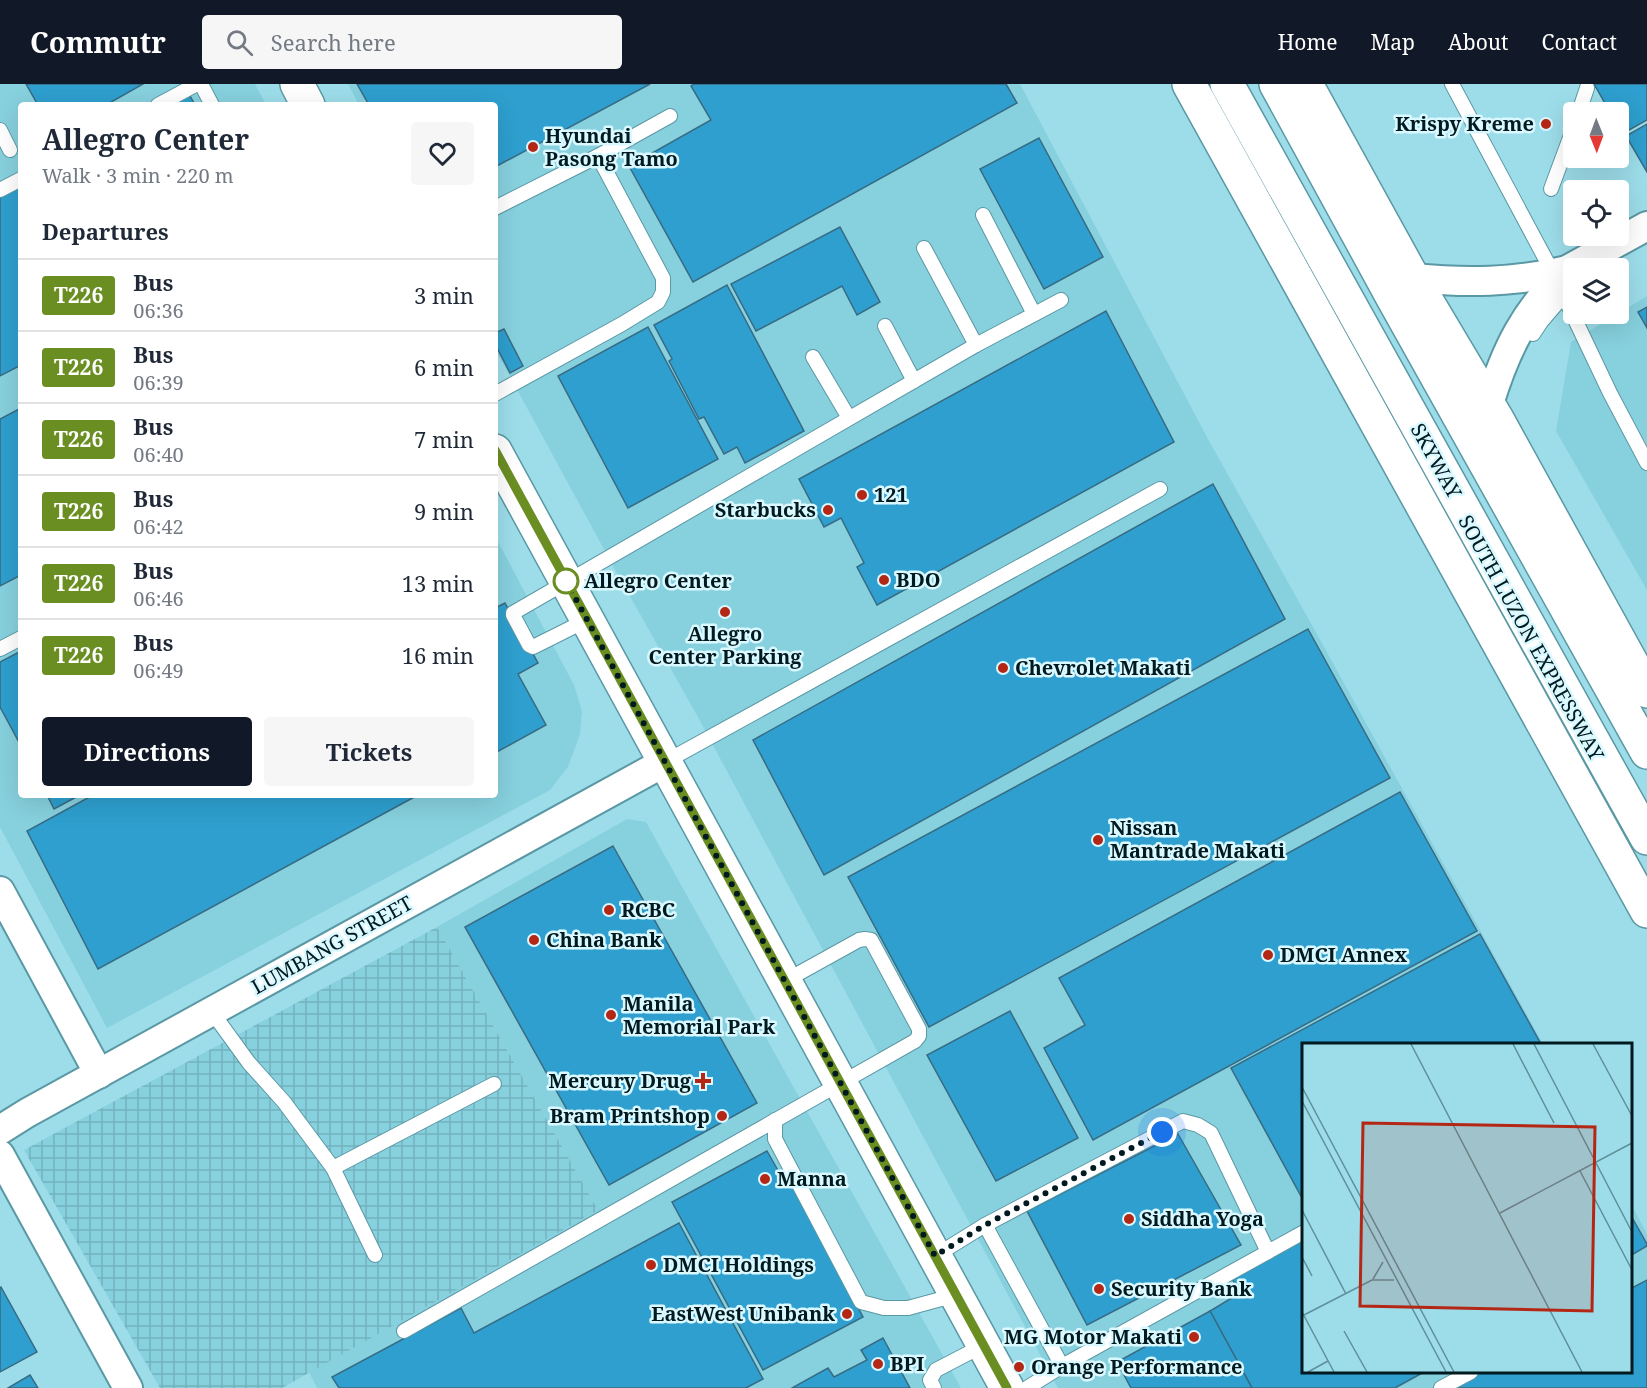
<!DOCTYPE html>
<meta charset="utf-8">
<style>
:root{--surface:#fff;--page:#f6f6f7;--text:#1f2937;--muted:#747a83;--line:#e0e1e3;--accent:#111827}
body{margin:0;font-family:"Noto Serif",serif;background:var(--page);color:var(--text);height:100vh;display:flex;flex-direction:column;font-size:22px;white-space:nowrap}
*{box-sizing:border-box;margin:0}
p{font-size:20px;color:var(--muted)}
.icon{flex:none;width:33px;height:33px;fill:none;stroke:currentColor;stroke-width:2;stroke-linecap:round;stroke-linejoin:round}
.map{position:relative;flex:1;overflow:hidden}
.drawer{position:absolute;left:18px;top:18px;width:480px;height:696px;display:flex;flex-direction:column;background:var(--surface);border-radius:6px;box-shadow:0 6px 24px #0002}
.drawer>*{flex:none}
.badge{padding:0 12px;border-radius:4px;font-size:21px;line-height:39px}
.needle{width:39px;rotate:179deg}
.fabs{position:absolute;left:1563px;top:18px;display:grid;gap:12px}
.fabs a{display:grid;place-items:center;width:66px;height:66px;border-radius:6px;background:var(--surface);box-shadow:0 6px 24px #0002;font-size:30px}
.you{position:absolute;width:30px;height:30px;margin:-15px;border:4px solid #fff;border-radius:50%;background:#1a73e8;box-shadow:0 0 0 9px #1a73e833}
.map>.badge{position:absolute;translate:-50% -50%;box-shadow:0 0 0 3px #fff}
h2{padding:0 24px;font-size:22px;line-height:54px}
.round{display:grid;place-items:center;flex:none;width:63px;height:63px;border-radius:6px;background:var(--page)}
.overview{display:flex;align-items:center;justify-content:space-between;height:102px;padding:0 24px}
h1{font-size:28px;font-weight:700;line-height:45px}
.button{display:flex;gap:12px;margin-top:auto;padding:12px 24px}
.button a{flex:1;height:69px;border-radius:6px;background:var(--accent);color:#fff;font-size:24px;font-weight:700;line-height:69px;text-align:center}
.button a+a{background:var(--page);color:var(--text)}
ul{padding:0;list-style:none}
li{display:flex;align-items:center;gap:18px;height:72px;padding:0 24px;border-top:2px solid var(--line)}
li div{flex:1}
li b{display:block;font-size:22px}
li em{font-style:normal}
li .badge{min-width:66px;font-weight:700;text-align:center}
header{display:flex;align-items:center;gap:36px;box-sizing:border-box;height:84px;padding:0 30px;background:var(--accent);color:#fff}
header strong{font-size:28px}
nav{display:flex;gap:33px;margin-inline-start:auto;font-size:21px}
.search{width:420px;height:54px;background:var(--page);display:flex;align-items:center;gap:15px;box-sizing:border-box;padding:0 21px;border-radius:6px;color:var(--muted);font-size:22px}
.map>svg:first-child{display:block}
</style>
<header>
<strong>Commutr</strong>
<div class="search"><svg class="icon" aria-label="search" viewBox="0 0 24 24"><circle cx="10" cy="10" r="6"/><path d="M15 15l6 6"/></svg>Search here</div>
<nav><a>Home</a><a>Map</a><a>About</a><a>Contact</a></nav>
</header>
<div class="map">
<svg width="1647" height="1304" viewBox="0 0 1647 1304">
<defs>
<pattern id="industrial-grid" width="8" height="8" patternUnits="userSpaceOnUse" patternTransform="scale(1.5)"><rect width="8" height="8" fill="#87d0de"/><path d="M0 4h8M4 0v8" fill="none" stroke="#73b2be"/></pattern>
</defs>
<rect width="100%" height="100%" fill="#9dddea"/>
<g fill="#87d0de">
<path d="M0 0H255L266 21H21V711H495V452L574 601 582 627 580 650 568 683 550 706 107 944 0 743Z"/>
<path d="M348 0H1020L1208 355 1308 534 1543 960H1304V1288H1630L1631 1120 1647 1150V1304H1058L699 635 618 491 495 265V21H359Z"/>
<path d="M1647 212V506L1556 347 1571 258Z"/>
<path d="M627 735 646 738 961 1304H317L309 1288 598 1126 437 843Z"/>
</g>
<path fill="url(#industrial-grid)" d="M437 843 598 1126 282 1304H160L24 1066Z"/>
<g fill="#2e9fce" stroke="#386b83" stroke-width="1.5">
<path d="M26 0H143L106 21H38Z"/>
<path d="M357 0H650L495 83V21H369Z"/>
<path d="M694 0H1006L1017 19 693 198 629 82 711 36 691 2Z"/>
<path d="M1594 0H1647V36L1622 50 1618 43V28H1610Z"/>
<path d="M189 10 195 21H168Z"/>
<path d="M1647 40V88L1626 52Z"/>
<path d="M1039 54 1103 173 1044 205 980 85Z"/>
<path d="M21 101V281L0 292V112Z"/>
<path d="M840 143 880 218 857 231 842 202 756 247 731 200Z"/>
<path d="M727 201 804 347 745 379 737 363 724 370 704 333 699 335 669 277 672 275 654 241Z"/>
<path d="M1647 223V244L1638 228Z"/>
<path d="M1106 227 1174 358 877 521 857 483 864 479 841 434 824 443 799 395Z"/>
<path d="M648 243 718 375 628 424 558 292Z"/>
<path d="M504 245 523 282 510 289 495 260V249Z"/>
<path d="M21 324V491L0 502V335Z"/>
<path d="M1213 400 1285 535 824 791 753 656Z"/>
<path d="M505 519 538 579 518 590 546 641 495 669V524Z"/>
<path d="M1308 545 1390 694 929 943 848 793Z"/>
<path d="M21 567V662L0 623V578Z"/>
<path d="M1400 708 1477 847 1093 1056 1044 964 1085 941 1059 894Z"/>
<path d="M47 711H80L54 725Z"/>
<path d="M93 711H418L98 885 27 747Z"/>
<path d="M613 762 757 1019 609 1101 465 843Z"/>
<path d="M1480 850 1541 960H1304V1113L1302 1114 1231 984Z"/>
<path d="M1010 927 1078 1054 996 1097 927 971Z"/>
<path d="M1178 1050 1241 1161 1087 1241 1027 1127Z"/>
<path d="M767 1067 784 1097 788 1094 863 1233 763 1286 672 1118Z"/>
<path d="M1630 1130 1647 1160V1162L1630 1172Z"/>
<path d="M679 1139 763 1295 746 1304H339L332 1293 461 1224 474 1249Z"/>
<path d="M1304 1153V1288H1424L1395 1304H1252L1210 1227 1240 1209 1231 1193Z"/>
<path d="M1647 1196V1304H1448L1478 1288H1630V1205Z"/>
<path d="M1 1203 37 1268 0 1288V1204Z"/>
<path d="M1210 1227 1252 1304H1131L1117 1278Z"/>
<path d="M883 1254 910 1304H792L828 1284 834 1293 867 1276 861 1266Z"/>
<path d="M30 1291 38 1304H8Z"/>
</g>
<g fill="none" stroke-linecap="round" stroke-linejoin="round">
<defs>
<g id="service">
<path d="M201 0 212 21"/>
<path d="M1452 0 1553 189 1610 309 1647 379"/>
<path d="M158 21 197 0"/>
<path d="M1579 28 1587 4"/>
<path d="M0 46 10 66"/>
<path d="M1551 105 1574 43"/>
<path d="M0 106 21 95"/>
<path d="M495 124 598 72 670 32"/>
<path d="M983 131 1034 230"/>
<path d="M924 164 976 261"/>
<path d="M885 242 914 297"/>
<path d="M1533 250 1541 238 1564 211"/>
<path d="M813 273 849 334"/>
<path d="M495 310 622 240 658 218 663 208V194L598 72"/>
<path d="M587 536 533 563 529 561 513 531V529L976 261 1061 216"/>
<path d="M0 565 21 554"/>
<path d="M665 678 1160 405"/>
<path d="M212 928 249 979 284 1018 333 1084 375 1171"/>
<path d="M775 1036V1055L861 1218 884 1224H908L956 1211"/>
<path d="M333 1084 494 1000"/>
<path d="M985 1141 1183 1037 1198 1041 1211 1049 1268 1168"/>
<path d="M935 1172 985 1141 1062 1282"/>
<path d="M404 1247 915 957 919 952V945L871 856 865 855 859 856 785 897"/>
<path d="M934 1304 930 1296 936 1286 984 1261"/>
<path d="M1027 1304 1062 1282 1304 1148"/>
<path d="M1441 1304 1471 1288"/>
</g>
<g id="minor">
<path d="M1413 194C1465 199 1515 199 1567 186L1647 142"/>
<path d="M1489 320C1506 264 1525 227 1567 186"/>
<path d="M0 807 99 990"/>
<path d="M0 1046 27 1029 665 678"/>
<path d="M0 1071 128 1304"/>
</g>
<g id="secondary">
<path d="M297 0 308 21"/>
<path d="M495 367 1007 1304"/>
</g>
<g id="trunk">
<path d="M1189 0 1647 827"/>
<path d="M1306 0 1413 194 1497 335 1647 607"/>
</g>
<g id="motorway">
<path d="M1227 0 1647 754"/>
<path d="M1276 0 1393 214 1647 668"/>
</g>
</defs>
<use href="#service" stroke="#5a98a4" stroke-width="16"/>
<use href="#minor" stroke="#5a98a4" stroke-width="32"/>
<use href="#secondary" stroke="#5a98a4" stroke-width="36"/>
<use href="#trunk" stroke="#5a98a4" stroke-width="36"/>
<use href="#motorway" stroke="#5a98a4" stroke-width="36"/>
<use href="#service" stroke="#fff" stroke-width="14"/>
<use href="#minor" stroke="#fff" stroke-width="28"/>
<use href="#secondary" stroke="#fff" stroke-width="33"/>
<use href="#trunk" stroke="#fff" stroke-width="33"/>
<use href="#motorway" stroke="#fff" stroke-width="33"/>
</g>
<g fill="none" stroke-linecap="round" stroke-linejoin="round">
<defs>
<path id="line" d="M495 366 1007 1304"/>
</defs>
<use href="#line" stroke="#fff" stroke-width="14"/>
<use href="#line" stroke="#6b8e23" stroke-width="9"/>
<path stroke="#011a1f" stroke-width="6" stroke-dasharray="0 10.8" d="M566 497 935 1172 985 1141 1162 1048"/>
</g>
<g fill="#b42715" stroke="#d9f8ff" stroke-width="2">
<circle cx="1546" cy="40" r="6"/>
<circle cx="533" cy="63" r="6"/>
<circle cx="862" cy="411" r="6"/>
<circle cx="828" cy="426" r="6"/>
<circle cx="884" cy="496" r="6"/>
<circle cx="725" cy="528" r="6"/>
<circle cx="1003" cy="584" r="6"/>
<circle cx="1098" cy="756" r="6"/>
<circle cx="609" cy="826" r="6"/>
<circle cx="534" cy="856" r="6"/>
<circle cx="1268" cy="871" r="6"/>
<circle cx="611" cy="931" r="6"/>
<path d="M700 988h6v6h6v6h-6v6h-6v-6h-6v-6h6z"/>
<circle cx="722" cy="1032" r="6"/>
<circle cx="765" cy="1095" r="6"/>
<circle cx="1129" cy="1135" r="6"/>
<circle cx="651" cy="1181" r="6"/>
<circle cx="1099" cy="1205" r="6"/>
<circle cx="847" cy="1230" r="6"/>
<circle cx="1194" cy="1253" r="6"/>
<circle cx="878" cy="1280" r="6"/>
<circle cx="1019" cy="1283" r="6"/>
</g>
<circle fill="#fff" stroke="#6b8e23" stroke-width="3" cx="566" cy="497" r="12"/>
<g text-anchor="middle" stroke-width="5" stroke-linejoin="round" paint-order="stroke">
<g font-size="20" font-weight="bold" fill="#011a1f" stroke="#d9f8ff" text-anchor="start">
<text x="1534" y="47" text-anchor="end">Krispy Kreme</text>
<text x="545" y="59">Hyundai<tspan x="545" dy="23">Pasong Tamo</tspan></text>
<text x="874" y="418">121</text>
<text x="816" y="433" text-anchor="end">Starbucks</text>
<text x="896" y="503">BDO</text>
<text x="725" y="557" text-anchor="middle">Allegro<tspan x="725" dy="23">Center Parking</tspan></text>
<text x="1015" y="591">Chevrolet Makati</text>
<text x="1110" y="751">Nissan<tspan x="1110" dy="23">Mantrade Makati</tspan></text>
<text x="621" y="833">RCBC</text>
<text x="546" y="863">China Bank</text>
<text x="1280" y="878">DMCI Annex</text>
<text x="623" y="927">Manila<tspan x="623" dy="23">Memorial Park</tspan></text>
<text x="691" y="1004" text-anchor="end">Mercury Drug</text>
<text x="710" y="1039" text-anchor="end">Bram Printshop</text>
<text x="777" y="1102">Manna</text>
<text x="1141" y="1142">Siddha Yoga</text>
<text x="663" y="1188">DMCI Holdings</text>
<text x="1111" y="1212">Security Bank</text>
<text x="835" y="1237" text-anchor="end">EastWest Unibank</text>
<text x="1182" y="1260" text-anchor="end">MG Motor Makati</text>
<text x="890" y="1287">BPI</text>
<text x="1031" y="1290">Orange Performance</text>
</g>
<g font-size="20" fill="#011a1f" stroke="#d9f8ff">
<text transform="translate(1436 377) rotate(61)" y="7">SKYWAY</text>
<text transform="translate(1531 554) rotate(61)" y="7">SOUTH LUZON EXPRESSWAY</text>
<text transform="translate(332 861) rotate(-29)" y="7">LUMBANG STREET</text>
</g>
<g font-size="20" font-weight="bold" fill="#011a1f" stroke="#d9f8ff" text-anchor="start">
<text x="584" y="504">Allegro Center</text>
</g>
</g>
<g transform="translate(1302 959)">
<rect width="330" height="330" fill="#9dddea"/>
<path fill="none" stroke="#5f8f99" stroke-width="1.5" d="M109 1 280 329M211 1 252 80M232 1 330 189M291 1 330 73M0 44 152 329M0 58 144 329M278 128 330 227M0 167 44 251M198 170 330 100M0 214 10 233M71 236 81 219M0 269 32 329M0 273 70 237H92M42 288 65 329M6 329 26 318"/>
<path fill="#b42715" fill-opacity="0.15" stroke="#b42715" stroke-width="3" d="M61 80 293 84 290 268 58 263Z"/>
<rect width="330" height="330" fill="none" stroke="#011a1f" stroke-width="3"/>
</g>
</svg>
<div class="fabs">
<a><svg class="needle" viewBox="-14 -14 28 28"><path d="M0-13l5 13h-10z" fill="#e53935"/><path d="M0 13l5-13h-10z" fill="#747a83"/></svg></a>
<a><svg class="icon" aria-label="locate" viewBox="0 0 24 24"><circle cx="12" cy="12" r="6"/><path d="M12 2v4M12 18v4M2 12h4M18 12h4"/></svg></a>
<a><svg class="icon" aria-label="layers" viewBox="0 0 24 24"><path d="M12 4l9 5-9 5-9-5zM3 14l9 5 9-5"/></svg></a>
</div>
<div class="you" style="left:1162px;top:1048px"></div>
<section class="drawer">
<div class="overview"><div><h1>Allegro Center</h1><p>Walk · 3 min · 220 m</p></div><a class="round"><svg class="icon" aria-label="heart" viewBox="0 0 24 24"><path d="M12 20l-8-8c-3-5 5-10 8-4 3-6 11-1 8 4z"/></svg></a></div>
<h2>Departures</h2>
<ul>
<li><span class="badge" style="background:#6b8e23;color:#fff">T226</span><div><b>Bus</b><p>06:36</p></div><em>3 min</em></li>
<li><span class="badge" style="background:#6b8e23;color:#fff">T226</span><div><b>Bus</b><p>06:39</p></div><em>6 min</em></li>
<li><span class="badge" style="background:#6b8e23;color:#fff">T226</span><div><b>Bus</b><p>06:40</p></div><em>7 min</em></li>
<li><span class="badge" style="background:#6b8e23;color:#fff">T226</span><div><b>Bus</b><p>06:42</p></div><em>9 min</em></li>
<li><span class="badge" style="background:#6b8e23;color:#fff">T226</span><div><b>Bus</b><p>06:46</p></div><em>13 min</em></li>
<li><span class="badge" style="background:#6b8e23;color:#fff">T226</span><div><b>Bus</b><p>06:49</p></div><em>16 min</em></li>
</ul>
<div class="button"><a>Directions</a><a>Tickets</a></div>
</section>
</div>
